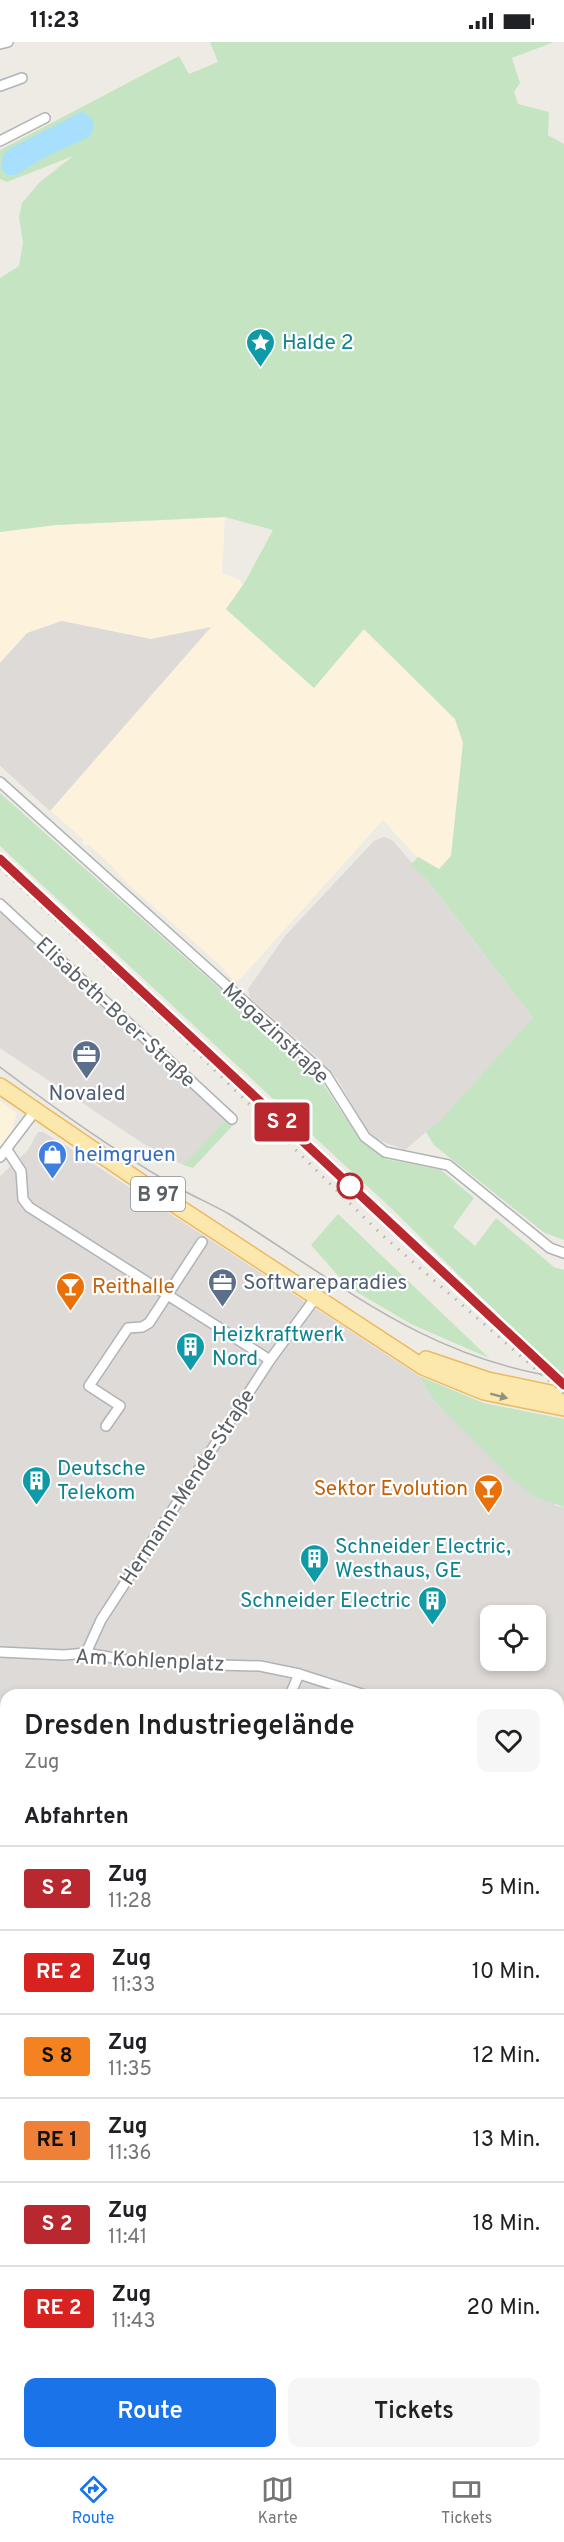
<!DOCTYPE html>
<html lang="de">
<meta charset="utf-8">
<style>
:root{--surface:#fff;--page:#f6f6f6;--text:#202124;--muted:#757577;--line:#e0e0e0;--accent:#1a73e8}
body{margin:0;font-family:Overpass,sans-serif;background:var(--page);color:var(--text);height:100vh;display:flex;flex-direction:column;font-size:22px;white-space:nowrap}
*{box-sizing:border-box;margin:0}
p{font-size:20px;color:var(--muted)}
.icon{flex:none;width:33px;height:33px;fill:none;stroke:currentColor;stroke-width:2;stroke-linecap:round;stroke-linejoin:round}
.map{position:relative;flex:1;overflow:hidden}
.side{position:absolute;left:0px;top:1647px;width:564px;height:770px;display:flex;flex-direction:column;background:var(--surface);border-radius:18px 18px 0 0;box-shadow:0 3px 9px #0003}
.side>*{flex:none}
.badge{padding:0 12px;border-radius:4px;font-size:21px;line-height:39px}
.fabs{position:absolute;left:480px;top:1563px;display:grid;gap:12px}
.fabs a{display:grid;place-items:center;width:66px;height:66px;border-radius:12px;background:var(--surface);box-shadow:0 3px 9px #0003;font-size:30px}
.map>.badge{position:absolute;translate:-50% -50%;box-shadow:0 0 0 3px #fff}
h2{padding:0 24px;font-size:22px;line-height:54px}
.round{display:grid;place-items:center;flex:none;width:63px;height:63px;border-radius:12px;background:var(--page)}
.overview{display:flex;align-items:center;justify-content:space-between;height:102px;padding:0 24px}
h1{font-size:28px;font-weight:600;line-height:45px}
.button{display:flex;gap:12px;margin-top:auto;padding:12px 24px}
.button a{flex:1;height:69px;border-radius:12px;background:var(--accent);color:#fff;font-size:24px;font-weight:600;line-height:69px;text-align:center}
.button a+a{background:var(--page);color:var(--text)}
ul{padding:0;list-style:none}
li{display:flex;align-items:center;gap:18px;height:84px;padding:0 24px;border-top:2px solid var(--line)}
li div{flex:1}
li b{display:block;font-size:22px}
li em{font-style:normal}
li .badge{min-width:66px;font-weight:700;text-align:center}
.status{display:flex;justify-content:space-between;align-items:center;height:42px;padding:0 30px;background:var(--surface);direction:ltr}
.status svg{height:16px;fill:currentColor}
.tab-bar{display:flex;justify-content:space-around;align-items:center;height:84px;border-top:2px solid var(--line);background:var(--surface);font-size:16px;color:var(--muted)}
.tab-bar a{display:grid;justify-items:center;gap:3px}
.tab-bar .current{color:var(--accent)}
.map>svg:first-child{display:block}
</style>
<div class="status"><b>11:23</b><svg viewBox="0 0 49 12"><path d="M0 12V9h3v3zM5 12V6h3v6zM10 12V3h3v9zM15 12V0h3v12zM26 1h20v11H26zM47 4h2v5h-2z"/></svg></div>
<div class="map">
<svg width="564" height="2416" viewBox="0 0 564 2416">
<rect width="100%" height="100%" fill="#eeebe5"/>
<g fill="#fdf2db">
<path d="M225 475 222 531 240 538 242 544 227 568 314 646 363 587 455 677 463 701 451 814 439 827 413 811 383 778 260 915 240 937 234 939 219 922 128 842 106 818 88 802 86 804 82 800 84 798 0 725V490L56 483Z"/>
<path d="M0 1059 17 1071 6 1107 0 1112Z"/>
</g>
<g fill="#dddad7" fill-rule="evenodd">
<path d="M62 579 151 597 211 585 50 769 0 724V621L27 591Z"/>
<path d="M384 795 392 798 428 839 542 988 564 1171 545 1191 434 1103 426 1090 405 1108 378 1098 366 1087 338 1038 317 1015 250 956 248 947 285 894 374 799Z"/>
<path d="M0 862 232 1071 183 1123 144 1102 0 1006Z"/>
<path d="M38 1090H43L63 1102 419 1334 434 1359 461 1384 557 1464 564 1465V2076L558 2079V1653H6V1862H0V1134L28 1108ZM490 1574H536V1618H490Z"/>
</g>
<g fill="#c5e5c2">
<path d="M210 0H554L512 16 520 41 514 50 518 62 549 70 548 93 564 102V1198L545 1191 434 1103 426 1090 440 1079 533 976 428 839 411 822 418 815 439 827 451 814 463 701 455 677 364 587 314 646 226 567 245 540 273 488 225 475 56 483 0 490V236L19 224 23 201 19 175 22 161 40 140 73 114 7 140 0 137V108L179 14 189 32 218 20Z"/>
<path d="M0 751 317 1033 359 1096 386 1117 441 1128 474 1156 453 1185 475 1204 496 1176 554 1225 564 1228V1334L560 1333 392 1167 0 804Z"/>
<path d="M232 1071 238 1078 193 1126 183 1123Z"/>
<path d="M338 1172 489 1316 411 1282 348 1245 311 1203Z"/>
<path d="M419 1334 484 1361 564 1377V1465L535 1455 512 1437 434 1359Z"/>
<path d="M0 1862H6V2410H558V2079L564 2076V2416H0Z"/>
</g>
<path fill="#a7dffc" d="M81 70C95 74 97 84 89 95L45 115 16 133H8L3 130C0 121 1 113 9 107Z"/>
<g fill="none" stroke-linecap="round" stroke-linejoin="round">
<g stroke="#a7dffc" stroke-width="16">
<path d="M0 2024 6 2025"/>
<path d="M558 2233 564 2237"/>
</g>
<defs>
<g id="street">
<path d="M0 2 8 0"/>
<path d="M0 44 22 36"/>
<path d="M0 99 45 76"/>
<path d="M0 740 326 1033 365 1095 385 1110 448 1123 550 1206 564 1211"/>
<path d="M0 862 232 1077"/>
<path d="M7 1108 21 1129 23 1157 29 1165 270 1318"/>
<path d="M0 1115 35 1069"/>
<path d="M106 1384 120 1364 89 1344 128 1286 142 1285 149 1281 202 1200"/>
<path d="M0 1610 64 1613 86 1611 142 1621 260 1624 299 1632 365 1653"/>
<path d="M86 1611 101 1578 270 1318 316 1255"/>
<path d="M290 1653 299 1632"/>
<path d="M558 1724 564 1726"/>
<path d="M558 1902 564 1905"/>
</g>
<g id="primary">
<path d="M0 1044 160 1153 423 1325 484 1350 564 1366"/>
<path d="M426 1317 488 1338 564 1354"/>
</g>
</defs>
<use href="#street" stroke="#b0b3b7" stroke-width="12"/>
<use href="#primary" stroke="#edb95f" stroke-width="18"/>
<use href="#street" stroke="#fff" stroke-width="9"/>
<use href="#primary" stroke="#fce8ac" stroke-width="15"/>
<path stroke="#b3b4b5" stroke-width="1.5" d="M0 1025C53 1065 107 1104 165 1138 185 1151 208 1160 229 1172 341 1242 427 1317 564 1336"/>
<g stroke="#b3b4b5" stroke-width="3" stroke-dasharray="1.5 8" stroke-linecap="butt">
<path d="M0 826 171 985 381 1192 564 1352"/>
<path d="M226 1028 533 1314"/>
</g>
</g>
<defs><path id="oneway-solid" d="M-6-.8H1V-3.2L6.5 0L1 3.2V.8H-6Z" transform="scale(1.5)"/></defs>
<use fill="#94907e" href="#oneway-solid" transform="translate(499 1354) rotate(15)"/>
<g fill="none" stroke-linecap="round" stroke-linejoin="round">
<defs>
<path id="line" d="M0 817 564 1343"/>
</defs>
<use href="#line" stroke="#fff" stroke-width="14"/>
<use href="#line" stroke="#b8282e" stroke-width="9"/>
</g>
<defs>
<symbol id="sight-pin" viewBox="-11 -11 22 30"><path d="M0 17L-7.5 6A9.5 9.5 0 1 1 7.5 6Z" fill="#0f9aa8" stroke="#fff"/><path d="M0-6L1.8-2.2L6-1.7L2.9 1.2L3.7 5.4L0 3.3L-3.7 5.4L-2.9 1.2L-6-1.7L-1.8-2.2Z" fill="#fff"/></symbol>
<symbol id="office-pin" viewBox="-11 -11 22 30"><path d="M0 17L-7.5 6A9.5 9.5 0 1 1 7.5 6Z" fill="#5c6f8a" stroke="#fff"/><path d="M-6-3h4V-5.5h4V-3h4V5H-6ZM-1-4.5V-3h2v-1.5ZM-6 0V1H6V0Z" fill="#fff"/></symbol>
<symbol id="shop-pin" viewBox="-11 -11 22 30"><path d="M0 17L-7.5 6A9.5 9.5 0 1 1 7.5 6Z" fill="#3f7fe0" stroke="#fff"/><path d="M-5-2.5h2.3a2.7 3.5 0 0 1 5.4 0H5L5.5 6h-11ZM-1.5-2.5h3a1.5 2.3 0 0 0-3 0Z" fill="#fff"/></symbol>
<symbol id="bar-pin" viewBox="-11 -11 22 30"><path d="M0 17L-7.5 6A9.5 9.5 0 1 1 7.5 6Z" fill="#e8710a" stroke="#fff"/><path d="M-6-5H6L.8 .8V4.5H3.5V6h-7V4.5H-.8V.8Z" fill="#fff"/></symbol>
<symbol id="building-pin" viewBox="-11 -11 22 30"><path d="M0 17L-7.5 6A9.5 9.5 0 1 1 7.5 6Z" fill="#0f9aa8" stroke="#fff"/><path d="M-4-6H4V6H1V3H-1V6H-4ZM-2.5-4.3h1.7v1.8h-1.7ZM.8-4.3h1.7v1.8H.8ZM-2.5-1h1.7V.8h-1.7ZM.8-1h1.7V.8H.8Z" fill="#fff"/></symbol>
</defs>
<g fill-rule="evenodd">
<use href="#sight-pin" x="244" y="284" width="33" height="45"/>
<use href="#office-pin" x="70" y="996" width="33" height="45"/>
<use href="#shop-pin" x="36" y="1096" width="33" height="45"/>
<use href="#office-pin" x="206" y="1224" width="33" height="45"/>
<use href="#bar-pin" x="54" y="1228" width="33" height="45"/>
<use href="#building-pin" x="174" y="1288" width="33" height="45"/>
<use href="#building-pin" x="20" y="1422" width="33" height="45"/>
<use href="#bar-pin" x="472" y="1430" width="33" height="45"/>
<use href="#building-pin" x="298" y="1500" width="33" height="45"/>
<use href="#building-pin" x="416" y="1542" width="33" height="45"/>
</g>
<circle fill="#fff" stroke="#b8282e" stroke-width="3" cx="350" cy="1144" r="12"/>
<g text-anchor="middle" stroke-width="4.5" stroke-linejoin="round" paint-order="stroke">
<rect fill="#fff" stroke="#8d9093" stroke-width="1.5" x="131" y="1135" width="54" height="34" rx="4.5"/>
<g font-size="20" font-weight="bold" fill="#5c6165">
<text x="158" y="1159">B 97</text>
</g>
<g font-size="21" fill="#0d838f" stroke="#fff" text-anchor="start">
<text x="282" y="307">Halde 2</text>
<text x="212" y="1299">Heizkraftwerk<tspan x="212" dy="24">Nord</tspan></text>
<text x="57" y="1433">Deutsche<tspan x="57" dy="24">Telekom</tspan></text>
<text x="335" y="1511">Schneider Electric,<tspan x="335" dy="24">Westhaus, GE</tspan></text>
<text x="411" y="1565" text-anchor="end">Schneider Electric</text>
</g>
<g font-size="21" fill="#5c6165" stroke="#fff">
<text transform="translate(116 970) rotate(43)" y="7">Elisabeth-Boer-Straße</text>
<text transform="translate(276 991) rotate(43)" y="7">Magazinstraße</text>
<text transform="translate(187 1445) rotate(-57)" y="7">Hermann-Mende-Straße</text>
<text transform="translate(150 1618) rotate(3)" y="7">Am Kohlenplatz</text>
</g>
<g font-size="21" fill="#4e5e75" stroke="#fff">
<text x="87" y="1058">Novaled</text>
<text x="243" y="1247" text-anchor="start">Softwareparadies</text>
</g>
<g font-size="21" fill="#366cbe" stroke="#fff" text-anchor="start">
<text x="74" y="1119">heimgruen</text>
</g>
<g font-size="21" fill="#c56008" stroke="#fff" text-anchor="start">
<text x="92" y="1251">Reithalle</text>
<text x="468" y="1453" text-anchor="end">Sektor Evolution</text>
</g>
</g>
</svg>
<div class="fabs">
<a><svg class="icon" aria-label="locate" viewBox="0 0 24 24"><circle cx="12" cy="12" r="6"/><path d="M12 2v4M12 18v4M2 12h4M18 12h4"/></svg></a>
</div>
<b class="badge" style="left:282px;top:1080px;background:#b8282e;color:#fff">S 2</b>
<section class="side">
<div class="overview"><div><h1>Dresden Industriegelände</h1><p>Zug</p></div><a class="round"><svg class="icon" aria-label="heart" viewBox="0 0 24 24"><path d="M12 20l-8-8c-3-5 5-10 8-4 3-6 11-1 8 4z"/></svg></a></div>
<h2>Abfahrten</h2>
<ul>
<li><span class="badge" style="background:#b8282e;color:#fff">S 2</span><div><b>Zug</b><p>11:28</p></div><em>5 Min.</em></li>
<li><span class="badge" style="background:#d7221f;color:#fff">RE 2</span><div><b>Zug</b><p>11:33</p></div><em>10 Min.</em></li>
<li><span class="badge" style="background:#f58220;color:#111">S 8</span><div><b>Zug</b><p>11:35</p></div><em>12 Min.</em></li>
<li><span class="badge" style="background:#ef8037;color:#111">RE 1</span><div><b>Zug</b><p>11:36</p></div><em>13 Min.</em></li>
<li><span class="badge" style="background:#b8282e;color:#fff">S 2</span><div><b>Zug</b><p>11:41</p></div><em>18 Min.</em></li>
<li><span class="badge" style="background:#d7221f;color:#fff">RE 2</span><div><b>Zug</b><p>11:43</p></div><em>20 Min.</em></li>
</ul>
<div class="button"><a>Route</a><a>Tickets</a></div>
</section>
</div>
<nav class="tab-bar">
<a class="current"><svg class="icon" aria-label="directions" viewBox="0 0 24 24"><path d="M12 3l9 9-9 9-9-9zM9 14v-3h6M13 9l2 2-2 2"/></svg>Route</a>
<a><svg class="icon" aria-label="map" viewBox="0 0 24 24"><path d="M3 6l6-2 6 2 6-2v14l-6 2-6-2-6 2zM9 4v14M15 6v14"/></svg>Karte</a>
<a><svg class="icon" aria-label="tickets" viewBox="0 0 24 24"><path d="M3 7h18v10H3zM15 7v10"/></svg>Tickets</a>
</nav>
